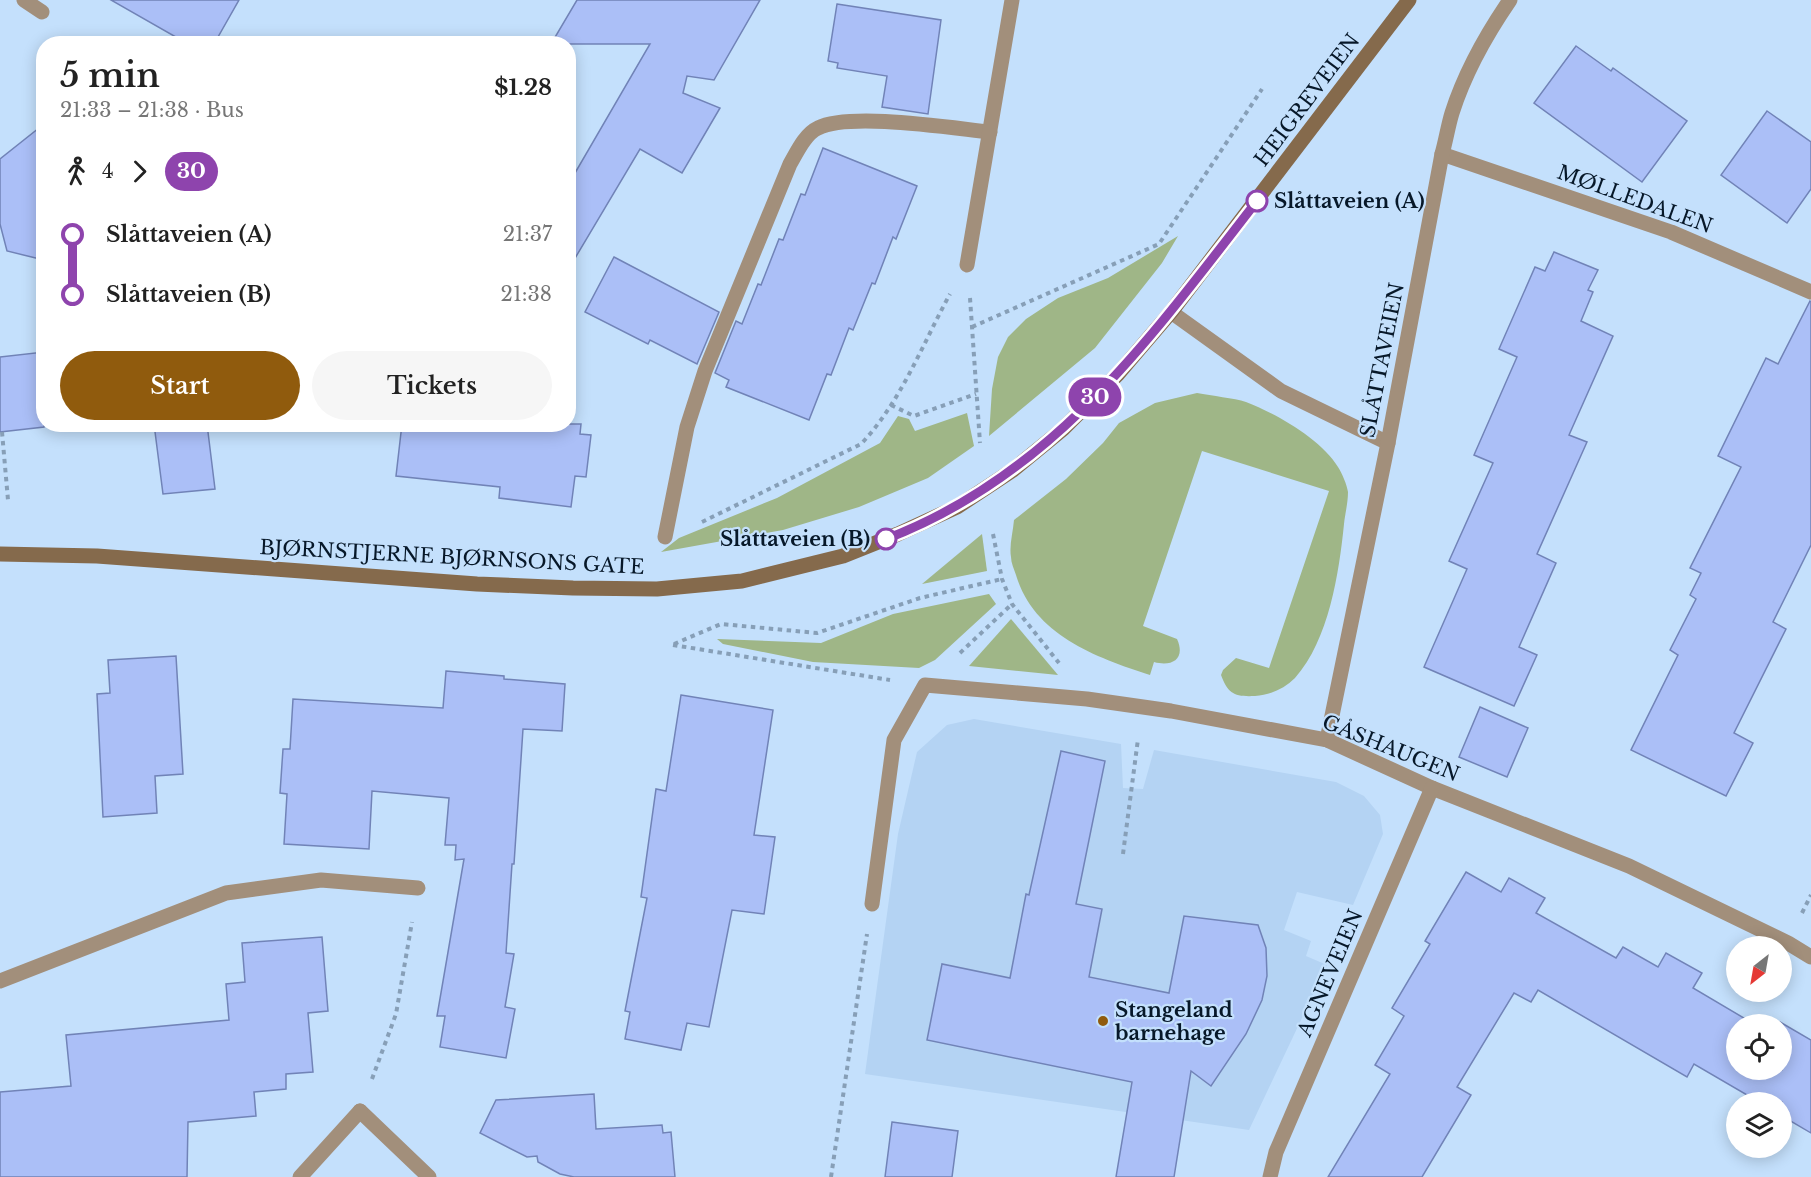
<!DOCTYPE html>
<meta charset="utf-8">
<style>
:root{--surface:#fff;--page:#f6f6f6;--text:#222;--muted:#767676;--accent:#905b0d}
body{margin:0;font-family:"Libre Baskerville",serif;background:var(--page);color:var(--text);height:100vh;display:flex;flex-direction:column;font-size:22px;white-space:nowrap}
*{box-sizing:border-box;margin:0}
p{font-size:20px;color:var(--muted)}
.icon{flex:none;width:33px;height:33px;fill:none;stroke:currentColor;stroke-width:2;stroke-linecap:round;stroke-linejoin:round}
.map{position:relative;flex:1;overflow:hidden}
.side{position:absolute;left:36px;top:36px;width:540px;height:396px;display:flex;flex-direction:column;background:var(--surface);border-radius:24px;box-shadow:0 3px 15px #0003}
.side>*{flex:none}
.badge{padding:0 12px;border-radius:20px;font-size:21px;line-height:39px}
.needle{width:39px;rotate:211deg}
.buttons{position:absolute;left:1726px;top:936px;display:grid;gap:12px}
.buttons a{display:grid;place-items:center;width:66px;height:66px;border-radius:50%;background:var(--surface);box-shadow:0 3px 15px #0003;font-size:30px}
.map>.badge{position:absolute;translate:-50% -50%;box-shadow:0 0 0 3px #fff}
.legs{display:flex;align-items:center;gap:9px;height:66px;padding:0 24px;font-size:20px}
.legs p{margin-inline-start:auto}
.overview{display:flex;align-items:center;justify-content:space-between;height:102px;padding:0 24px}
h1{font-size:33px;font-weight:600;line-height:45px}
.cta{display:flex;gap:12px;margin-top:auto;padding:12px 24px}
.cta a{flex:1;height:69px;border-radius:36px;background:var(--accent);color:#fff;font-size:24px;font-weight:600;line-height:69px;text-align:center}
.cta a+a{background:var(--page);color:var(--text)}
ul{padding:0 24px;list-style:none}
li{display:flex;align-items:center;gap:21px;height:60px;font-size:22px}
li i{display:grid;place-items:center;width:9px;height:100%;margin:0 8px;background:currentColor}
li i::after{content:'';width:15px;height:15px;margin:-8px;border:4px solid;border-radius:50%;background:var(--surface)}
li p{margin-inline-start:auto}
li:first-child i{background:linear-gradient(#0000 50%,currentColor 0)}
li:last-child i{background:linear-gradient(currentColor 50%,#0000 0)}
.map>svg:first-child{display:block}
</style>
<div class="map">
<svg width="1811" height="1177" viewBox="0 0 1811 1177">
<rect width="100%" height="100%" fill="#c4e0fc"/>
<path fill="#b4d3f3" d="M974 719 1121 744 1123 788 1143 789 1154 750 1336 782 1364 796 1380 815 1383 834 1353 905 1297 892 1284 930 1311 941 1306 956 1327 965 1249 1130 865 1074 898 834 917 752 947 725Z"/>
<g fill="#9fb687">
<path d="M1178 236 1162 263 1095 348 989 436 992 389 998 357 1008 337 1026 319 1058 298 1108 278Z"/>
<path d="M1197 393C1212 396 1234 398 1246 402 1277 414 1321 439 1338 467 1342 473 1347 485 1348 492 1348 503 1345 514 1344 524 1339 573 1329 640 1295 678 1284 689 1270 695 1255 696 1235 697 1228 694 1221 675L1223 670 1236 658 1269 668 1329 491 1202 451 1143 626 1177 639C1186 659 1172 667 1154 662L1150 675C1095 657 1034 635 1016 575 1014 569 1011 563 1011 557 1009 546 1013 532 1014 520L1066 479 1103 443 1119 423 1155 403Z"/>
<path d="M967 413 974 446 928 478 859 507 783 530 661 552 679 538 777 498 880 443 898 416 909 419 915 431Z"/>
<path d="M982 534 987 571 922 584Z"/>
<path d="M989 594 996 604 935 660 919 668 813 662 723 644 717 639 821 643 893 614Z"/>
<path d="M1011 619 1058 675 969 666Z"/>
</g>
<g fill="#abbff7" stroke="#7183b7" stroke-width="1.5">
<path d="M111 0H239L214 44H188Z"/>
<path d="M577 0H760L714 80 687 76 683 93 720 108 682 173 640 149 568 270V185L650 44H551Z"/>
<path d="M837 4 941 20 928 114 882 107 887 76 837 68 838 63 828 61Z"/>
<path d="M1576 46 1611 71 1613 68 1687 121 1642 182 1534 103Z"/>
<path d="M1767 111 1811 142V189L1787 223 1721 175Z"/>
<path d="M44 124V260L7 251 0 224V159Z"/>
<path d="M823 148 917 186 896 239 893 237 875 284 872 283 853 330 849 328 831 375 827 374 809 420 726 387 729 380 715 373 736 321 742 324 758 284 761 285 779 239 783 240 801 194 805 195Z"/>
<path d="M1554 252 1598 270 1588 290 1593 292 1581 321 1613 336 1569 435 1587 442 1537 554 1556 563 1519 647 1537 655 1514 706 1424 667 1467 569 1449 561 1493 463 1474 455 1517 357 1499 349 1535 267 1545 271Z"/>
<path d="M614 257 719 312 697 364 650 340 648 344 585 312Z"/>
<path d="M1810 301 1811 302V545L1773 622 1786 629 1734 733 1753 743 1726 796 1631 750 1678 655 1670 650 1696 599 1690 595 1701 573 1690 568 1741 467 1718 456 1766 358 1778 364Z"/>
<path d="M44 352V427L0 432V357Z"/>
<path d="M154 424H207L215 489 163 494Z"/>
<path d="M402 424H581L580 434 591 435 586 477 575 476 571 507 499 498 500 487 396 476Z"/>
<path d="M176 656 183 774 155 776 157 813 103 817 97 694 110 693 108 660Z"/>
<path d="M446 671 504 676V679L565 684 562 731 523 729 514 864H512L506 953 514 954 505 1007 515 1009 506 1058 440 1047 445 1016H437L464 859 455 860 456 845H445L449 798 372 791 369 849 284 844 287 794 280 793 283 749H290L293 699 443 708Z"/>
<path d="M681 695 773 710 754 835 775 837 764 914 732 910 709 1027 687 1023 681 1050 625 1039 630 1012 625 1011 647 898 641 897 656 789 666 791Z"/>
<path d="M1480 707 1528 728 1507 777 1459 757Z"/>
<path d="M1061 751 1105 761 1076 904 1102 909 1089 977 1169 993 1184 916 1258 925 1266 948 1267 976 1262 1000 1246 1034 1211 1086 1191 1071 1174 1177H1116L1132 1082 927 1040 942 964 1010 978 1026 894 1029 895Z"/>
<path d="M1466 872 1501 892 1509 878 1545 898 1536 913 1616 958 1623 947 1658 967 1666 953 1702 973 1693 988 1754 1024H1737V1070H1782V1024H1778L1780 1022 1811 1040V1133L1782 1116V1102H1759L1694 1064 1687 1077 1538 990 1531 1002 1514 993 1457 1087 1471 1095 1422 1177H1328L1390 1074 1375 1065 1404 1016 1392 1008 1430 944 1425 941Z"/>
<path d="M322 937 328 1011 308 1013 313 1072 286 1074V1089L254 1092 256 1116 188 1122 187 1177H0V1092L71 1086 66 1035 229 1020 226 984 245 982 242 943Z"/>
<path d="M594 1094 596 1129 662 1125 663 1133 671 1132 675 1177H574L560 1174 538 1162 537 1156 527 1157 480 1133 496 1100Z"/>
<path d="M892 1122 958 1131 952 1177H885Z"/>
</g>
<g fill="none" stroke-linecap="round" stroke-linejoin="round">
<g stroke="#879fb7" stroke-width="4" stroke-dasharray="4.5 4.5" stroke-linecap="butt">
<path d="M970 298 980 443"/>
<path d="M972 327 1159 244 1262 89"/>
<path d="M891 405 914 416 976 394"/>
<path d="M2 432 8 500"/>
<path d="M702 522 861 444C901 402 922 345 950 294"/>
<path d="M993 534 1002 579 1012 604 1059 663"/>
<path d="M674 644 721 624 817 633 920 598 1002 579"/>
<path d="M673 645 890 680"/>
<path d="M960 653 1012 604"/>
<path d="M1123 854 1138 739"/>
<path d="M1802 913 1811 895"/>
<path d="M372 1079 396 1014 412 922"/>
<path d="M831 1177 867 934"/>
</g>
<g stroke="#a28f7b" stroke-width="15">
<path d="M665 537 687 427 705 371 790 164C797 152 805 134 818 128 850 112 951 128 990 132"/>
<path d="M360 1111 429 1177"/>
</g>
<g stroke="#a28f7b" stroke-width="15">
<path d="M24 0 42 12"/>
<path d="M1442 154 1671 232 1811 292"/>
<path d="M967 265 1012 0"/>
<path d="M1171 312 1281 391 1388 443"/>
<path d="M1327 740 1388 443 1442 154C1446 140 1448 126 1452 113 1465 72 1486 35 1510 0"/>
<path d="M872 904 894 740 925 685 1087 699 1171 711 1327 740 1432 788 1629 866 1788 943 1811 957"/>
<path d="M0 981 226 893 321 880 418 888"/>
<path d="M300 1177 360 1111"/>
<path d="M1270 1177 1276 1152 1432 788"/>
</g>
<path stroke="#856a4c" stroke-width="15" d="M0 554 97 556 477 584 573 588 657 589 742 581 843 556 898 534 957 507 1013 470 1063 429 1118 374 1171 312 1409 0"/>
</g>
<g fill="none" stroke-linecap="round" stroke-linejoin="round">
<defs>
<path id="line-1" d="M886 539C1054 475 1151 337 1257 201"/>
</defs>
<use href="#line-1" stroke="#fff" stroke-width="14"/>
<use href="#line-1" stroke="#8e44ad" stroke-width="9"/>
</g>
<g fill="#fff" stroke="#8e44ad" stroke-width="3">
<circle cx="1257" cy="201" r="10"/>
<circle cx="886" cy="539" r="10"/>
</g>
<circle fill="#905b0d" stroke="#c4e0fc" stroke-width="2" cx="1103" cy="1021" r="6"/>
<g text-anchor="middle" stroke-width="4.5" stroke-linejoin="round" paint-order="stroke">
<g font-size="20" fill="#071829" stroke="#c4e0fc">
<text transform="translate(1307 100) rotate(-53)" y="7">HEIGREVEIEN</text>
<text transform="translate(1635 199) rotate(20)" y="7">MØLLEDALEN</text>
<text transform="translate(1382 360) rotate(-79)" y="7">SLÅTTAVEIEN</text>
<text transform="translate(452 557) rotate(3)" y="7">BJØRNSTJERNE BJØRNSONS GATE</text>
<text transform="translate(1391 748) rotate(22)" y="7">GÅSHAUGEN</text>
<text transform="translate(1330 973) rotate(-67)" y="7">AGNEVEIEN</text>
</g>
<g font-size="20" font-weight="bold" fill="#071829" stroke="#c4e0fc" text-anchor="start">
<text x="1274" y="208">Slåttaveien (A)</text>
<text x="870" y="546" text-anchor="end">Slåttaveien (B)</text>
</g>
<g font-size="20" font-weight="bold" fill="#071829" stroke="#c4e0fc" text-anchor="start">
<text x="1115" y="1017">Stangeland<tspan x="1115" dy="23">barnehage</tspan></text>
</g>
</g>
</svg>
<div class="buttons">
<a><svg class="needle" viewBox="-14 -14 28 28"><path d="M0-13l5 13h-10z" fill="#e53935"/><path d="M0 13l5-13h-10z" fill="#767676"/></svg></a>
<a><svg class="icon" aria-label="locate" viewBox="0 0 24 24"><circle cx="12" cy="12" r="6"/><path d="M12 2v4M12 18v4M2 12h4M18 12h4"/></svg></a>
<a><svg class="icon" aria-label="layers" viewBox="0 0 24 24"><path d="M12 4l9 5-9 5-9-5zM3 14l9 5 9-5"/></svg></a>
</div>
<b class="badge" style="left:1095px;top:397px;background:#8e44ad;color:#fff">30</b>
<section class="side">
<div class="overview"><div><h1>5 min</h1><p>21:33 – 21:38 · Bus</p></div><b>$1.28</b></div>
<div class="legs"><svg class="icon" aria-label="walk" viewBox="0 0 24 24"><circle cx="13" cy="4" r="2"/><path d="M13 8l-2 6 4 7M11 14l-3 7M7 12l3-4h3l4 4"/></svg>4<svg class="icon" aria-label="forward" viewBox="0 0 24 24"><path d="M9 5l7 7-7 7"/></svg><b class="badge" style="background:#8e44ad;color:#fff">30</b></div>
<ul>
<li><i style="color:#8e44ad"></i><b>Slåttaveien (A)</b><p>21:37</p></li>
<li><i style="color:#8e44ad"></i><b>Slåttaveien (B)</b><p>21:38</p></li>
</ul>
<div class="cta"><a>Start</a><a>Tickets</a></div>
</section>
</div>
